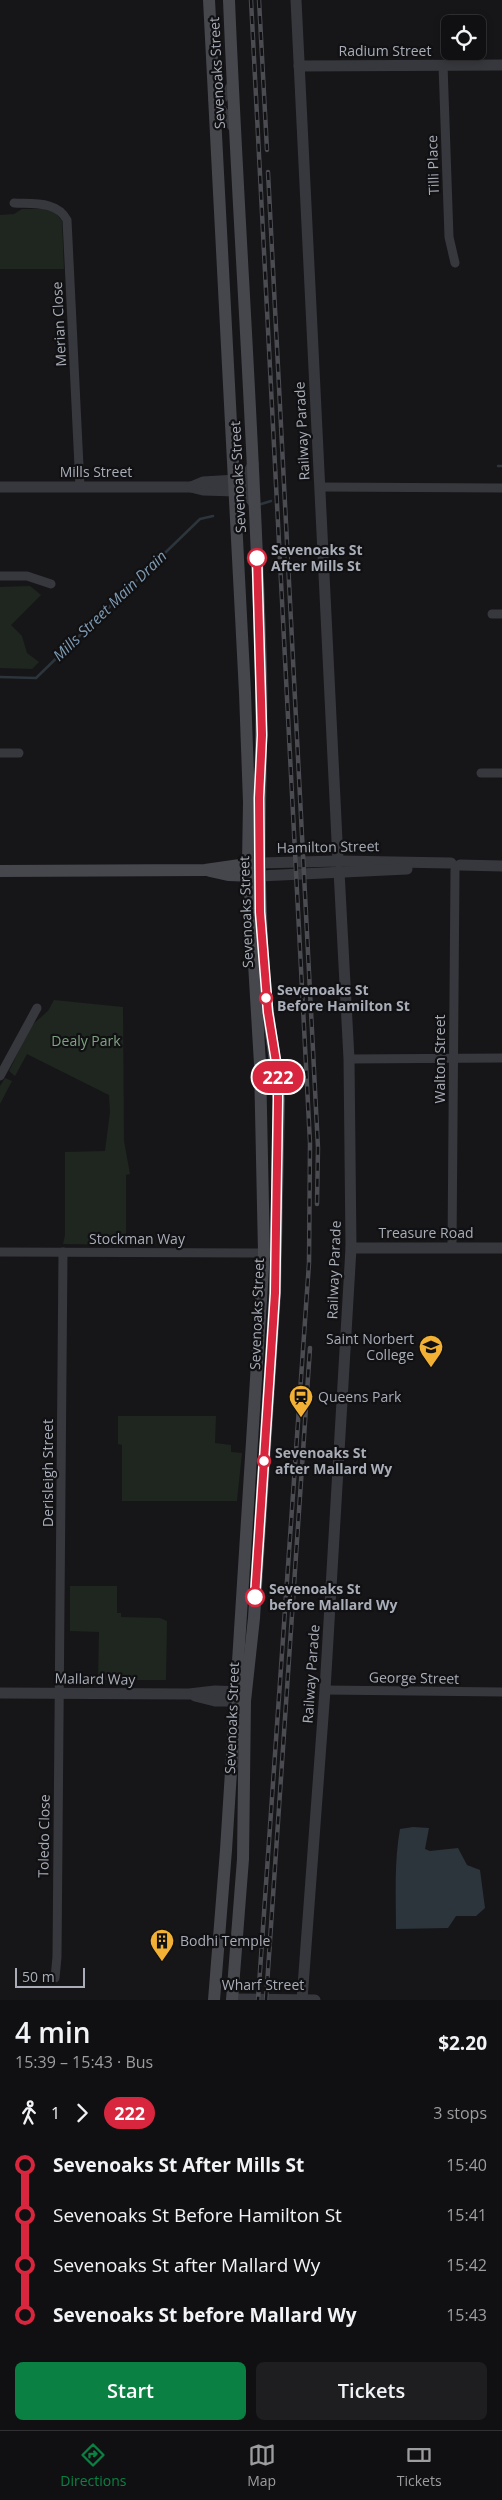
<!DOCTYPE html>
<meta charset="utf-8">
<style>
:root{--surface:#101012;--page:#1e1e20;--text:#f1f3f6;--muted:#9c9d9f;--line:#303032;--accent:#0b8043}
body{margin:0;font-family:"Open Sans",sans-serif;background:var(--page);color:var(--text);height:100vh;display:flex;flex-direction:column;font-size:19px;white-space:nowrap}
*{box-sizing:border-box;margin:0}
p{font-size:16px;color:var(--muted)}
.icon{flex:none;width:28px;height:28px;fill:none;stroke:currentColor;stroke-width:2;stroke-linecap:round;stroke-linejoin:round}
.map{position:relative;height:2000px;overflow:hidden}
.sheet{display:flex;flex-direction:column;background:var(--surface);flex:1}
.sheet>*{flex:none}
.badge{padding:0 10px;border-radius:16px;font-size:18px;line-height:32px}
.controls{position:absolute;left:441px;top:15px;display:grid;gap:10px}
.controls a{display:grid;place-items:center;width:45px;height:45px;border-radius:8px;background:var(--surface);box-shadow:0 2px 8px #0003,0 0 0 1px var(--line);font-size:25px}
.scale{position:absolute;left:15px;bottom:12px;width:70px;box-sizing:border-box;padding-left:5px;border:2px solid #a8adb8;border-top:0;font-size:14px;line-height:18px;white-space:nowrap;color:#a8adb8;-webkit-text-stroke:4px #111113;paint-order:stroke}
.map>.badge{position:absolute;translate:-50% -50%;box-shadow:0 0 0 2px #fff}
.legs{display:flex;align-items:center;gap:8px;height:55px;padding:0 15px;font-size:16px}
.legs p{margin-inline-start:auto}
.summary{display:flex;align-items:center;justify-content:space-between;height:85px;padding:0 15px}
h1{font-size:28px;font-weight:600;line-height:38px}
.primary-button{display:flex;gap:10px;margin-top:auto;padding:10px 15px}
.primary-button a{flex:1;height:58px;border-radius:8px;background:var(--accent);color:#fff;font-size:20px;font-weight:600;line-height:58px;text-align:center}
.primary-button a+a{background:var(--page);color:var(--text)}
ul{padding:0 15px;list-style:none}
li{display:flex;align-items:center;gap:18px;height:50px;font-size:19px}
li i{display:grid;place-items:center;width:8px;height:100%;margin:0 6px;background:currentColor}
li i::after{content:'';width:12px;height:12px;margin:-6px;border:4px solid;border-radius:50%;background:var(--surface)}
li p{margin-inline-start:auto}
li:first-child i{background:linear-gradient(#0000 50%,currentColor 0)}
li:last-child i{background:linear-gradient(currentColor 50%,#0000 0)}
.tabs{display:flex;justify-content:space-around;align-items:center;height:70px;border-top:1px solid var(--line);background:var(--surface);font-size:14px;color:var(--muted)}
.tabs a{display:grid;justify-items:center;gap:2px}
.tabs .selected{color:var(--accent)}
.map>svg:first-child{display:block}
</style>
<div class="map">
<svg width="502" height="2000" viewBox="0 0 502 2000">
<rect width="100%" height="100%" fill="#161618"/>
<g fill="#1e261f">
<path d="M22 209H53L62 221 64 269H0V215L14 214Z"/>
<path d="M30 586 41 595 11 625 22 636 27 653 39 662 32 669 0 668V587Z"/>
<path d="M54 1000 123 1007 124 1141 130 1174 126 1175V1245L63 1244 65 1235V1152L105 1151 110 1112 109 1095 27 1054 15 1076 9 1071 31 1026 48 1011Z"/>
<path d="M5 1078 12 1081 0 1104V1086Z"/>
<path d="M118 1416H216L215 1443 231 1445V1452L242 1453 237 1501H122V1445L118 1444Z"/>
<path d="M70 1586H117V1613H121V1617L160 1618 167 1621 166 1680H98L99 1632 70 1631Z"/>
</g>
<path fill="#2c353c" d="M413 1827 429 1828 425 1849 430 1851 458 1848 467 1865 480 1870 485 1908 476 1916H456L448 1928 396 1929C396 1896 394 1862 400 1829Z"/>
<g fill="none" stroke-linecap="round" stroke-linejoin="round">
<g stroke="#2c353c" stroke-width="2.5">
<path d="M498 466H502"/>
<path d="M258 505 271 501"/>
<path d="M0 677 36 678 200 519 213 516"/>
</g>
<g stroke="#37383d" stroke-width="9">
<path d="M443 65 449 237 455 263"/>
<path d="M14 203C34 204 57 201 67 220L80 487"/>
<path d="M320 487 502 488"/>
<path d="M0 576H27L51 584"/>
<path d="M492 614H502"/>
<path d="M0 753H19"/>
<path d="M481 773H502"/>
<path d="M349 1059 502 1058"/>
<path d="M0 1076 37 1008"/>
<path d="M452 1248 455 870"/>
<path d="M0 1252 270 1253"/>
<path d="M325 1690 502 1692"/>
<path d="M55 1978 57 1957 63 1252"/>
</g>
<g stroke="#37383d" stroke-width="11">
<path d="M296 0 338 861"/>
<path d="M299 66 502 65"/>
<path d="M232 86 223 97 214 100 235 129"/>
<path d="M0 487H191L203 490 236 491 242 486 253 464"/>
<path d="M191 487 203 482 236 480 254 503"/>
<path d="M260 863 338 861 451 863"/>
<path d="M460 865 502 866"/>
<path d="M260 876 407 869"/>
<path d="M351 1248H502"/>
<path d="M0 1693 189 1694 215 1691 245 1692"/>
<path d="M195 1696 215 1701H244"/>
<path d="M232 1999 315 2000"/>
<path d="M302 2000 325 1690 351 1248 349 1059 339 871"/>
</g>
<g stroke="#45474d" stroke-width="12">
<path d="M209 0 245 693 249 802 248 863 260 1064 264 1253 226 1850 214 2000"/>
<path d="M229 0C238 223 255 446 261 669 263 750 257 831 261 913 262 946 263 979 268 1012 272 1042 277 1070 279 1100L275 1293 254 1618 245 1701 243 1859 232 2000"/>
<path d="M0 871 205 870 254 863"/>
<path d="M210 871 228 875 257 876"/>
</g>
<defs>
<g id="rail">
<path d="M251 0 310 1143 309 1263 258 2000"/>
<path d="M259 0 267 150"/>
<path d="M268 172 318 1148 317 1204"/>
<path d="M266 2000 310 1348"/>
</g>
</defs>
<use href="#rail" stroke="#4a4c52" stroke-width="4.5"/>
<use href="#rail" stroke="#111113" stroke-width="2.5" stroke-dasharray="8" stroke-linecap="butt"/>
</g>
<g fill="none" stroke-linecap="round" stroke-linejoin="round">
<defs>
<path id="line-1" d="M255 1597 275 1293 278 1100V1074L268 1012 260 912 259 798 262 735 257 558"/>
</defs>
<use href="#line-1" stroke="#fff" stroke-width="11"/>
<use href="#line-1" stroke="#d7263d" stroke-width="8"/>
</g>
<defs>
<symbol id="university-pin" viewBox="-11 -11 22 30"><path d="M0 17L-7.5 6A9.5 9.5 0 1 1 7.5 6Z" fill="#f2b134" stroke="#111113"/><path d="M0-5L7-2L0 1L-7-2ZM-4 1L0 2.5L4 1V4Q0 6-4 4Z" fill="#111"/></symbol>
<symbol id="station-pin" viewBox="-11 -11 22 30"><path d="M0 17L-7.5 6A9.5 9.5 0 1 1 7.5 6Z" fill="#f2b134" stroke="#111113"/><path d="M-3-6H3Q5-6 5-4V2Q5 4 3 4L4.5 6H3L1.5 4h-3L-3 6H-4.5L-3 4Q-5 4-5 2V-4Q-5-6-3-6ZM-3.5-4v3h7v-3ZM-3.5 1v1.5H-2V1ZM2 1v1.5H3.5V1Z" fill="#111"/></symbol>
<symbol id="building-pin" viewBox="-11 -11 22 30"><path d="M0 17L-7.5 6A9.5 9.5 0 1 1 7.5 6Z" fill="#f2b134" stroke="#111113"/><path d="M-4-6H4V6H1V3H-1V6H-4ZM-2.5-4.3h1.7v1.8h-1.7ZM.8-4.3h1.7v1.8H.8ZM-2.5-1h1.7V.8h-1.7ZM.8-1h1.7V.8H.8Z" fill="#111"/></symbol>
</defs>
<g fill-rule="evenodd">
<use href="#university-pin" x="417" y="1333" width="28" height="38"/>
<use href="#station-pin" x="287" y="1383" width="28" height="38"/>
<use href="#building-pin" x="148" y="1927" width="28" height="38"/>
</g>
<g fill="#fff" stroke="#d7263d" stroke-width="2.5">
<circle cx="257" cy="558" r="9"/>
<circle cx="266" cy="998" r="6"/>
<circle cx="264" cy="1461" r="6"/>
<circle cx="255" cy="1597" r="9"/>
</g>
<g text-anchor="middle" stroke-width="4.5" stroke-linejoin="round" paint-order="stroke">
<g font-size="14" fill="#a8adb8" stroke="#111113">
<text x="385" y="56">Radium Street</text>
<text transform="translate(217 73) rotate(-93)" y="5">Sevenoaks Street</text>
<text transform="translate(433 165) rotate(-92)" y="5">Tilli Place</text>
<text transform="translate(59 324) rotate(-93)" y="5">Merian Close</text>
<text transform="translate(302 431) rotate(-93)" y="5">Railway Parade</text>
<text x="96" y="477">Mills Street</text>
<text transform="translate(238 477) rotate(-93)" y="5">Sevenoaks Street</text>
<text transform="translate(328 847) rotate(-1)" y="5">Hamilton Street</text>
<text transform="translate(246 912) rotate(-92)" y="5">Sevenoaks Street</text>
<text transform="translate(440 1059) rotate(-90)" y="5">Walton Street</text>
<text x="426" y="1238">Treasure Road</text>
<text x="137" y="1244">Stockman Way</text>
<text transform="translate(334 1270) rotate(-88)" y="5">Railway Parade</text>
<text transform="translate(257 1314) rotate(-88)" y="5">Sevenoaks Street</text>
<text transform="translate(48 1473) rotate(-90)" y="5">Derisleigh Street</text>
<text transform="translate(311 1674) rotate(-86)" y="5">Railway Parade</text>
<text transform="translate(414 1678) rotate(1)" y="5">George Street</text>
<text transform="translate(95 1679) rotate(1)" y="5">Mallard Way</text>
<text transform="translate(232 1718) rotate(-88)" y="5">Sevenoaks Street</text>
<text transform="translate(44 1836) rotate(-89)" y="5">Toledo Close</text>
<text x="263" y="1990">Wharf Street</text>
</g>
<g font-size="14" font-weight="bold" fill="#a8adb8" stroke="#111113" text-anchor="start">
<text x="271" y="555">Sevenoaks St<tspan x="271" dy="16">After Mills St</tspan></text>
<text x="277" y="995">Sevenoaks St<tspan x="277" dy="16">Before Hamilton St</tspan></text>
<text x="275" y="1458">Sevenoaks St<tspan x="275" dy="16">after Mallard Wy</tspan></text>
<text x="269" y="1594">Sevenoaks St<tspan x="269" dy="16">before Mallard Wy</tspan></text>
</g>
<g font-size="14" fill="#7fa381" stroke="#111113">
<text x="86" y="1046">Dealy Park</text>
</g>
<g font-size="14" fill="#a8adb8" stroke="#111113" text-anchor="start">
<text x="414" y="1344" text-anchor="end">Saint Norbert<tspan x="414" dy="16">College</tspan></text>
<text x="318" y="1402">Queens Park</text>
<text x="180" y="1946">Bodhi Temple</text>
</g>
<g font-size="15" font-style="italic" fill="#7f9bb3" stroke="#111113">
<text transform="translate(110 606) rotate(-44)" y="5">Mills Street Main Drain</text>
</g>
</g>
</svg>
<div class="controls">
<a><svg class="icon" aria-label="locate" viewBox="0 0 24 24"><circle cx="12" cy="12" r="6"/><path d="M12 2v4M12 18v4M2 12h4M18 12h4"/></svg></a>
</div>
<div class="scale">50 m</div>
<b class="badge" style="left:278px;top:1077px;background:#d7263d;color:#fff">222</b>
</div>
<section class="sheet">
<div class="summary"><div><h1>4 min</h1><p>15:39 – 15:43 · Bus</p></div><b>$2.20</b></div>
<div class="legs"><svg class="icon" aria-label="walk" viewBox="0 0 24 24"><circle cx="13" cy="4" r="2"/><path d="M13 8l-2 6 4 7M11 14l-3 7M7 12l3-4h3l4 4"/></svg>1<svg class="icon" aria-label="forward" viewBox="0 0 24 24"><path d="M9 5l7 7-7 7"/></svg><b class="badge" style="background:#d7263d;color:#fff">222</b><p>3 stops</p></div>
<ul>
<li><i style="color:#d7263d"></i><b>Sevenoaks St After Mills St</b><p>15:40</p></li>
<li><i style="color:#d7263d"></i><span>Sevenoaks St Before Hamilton St</span><p>15:41</p></li>
<li><i style="color:#d7263d"></i><span>Sevenoaks St after Mallard Wy</span><p>15:42</p></li>
<li><i style="color:#d7263d"></i><b>Sevenoaks St before Mallard Wy</b><p>15:43</p></li>
</ul>
<div class="primary-button"><a>Start</a><a>Tickets</a></div>
</section>
<nav class="tabs">
<a class="selected"><svg class="icon" aria-label="directions" viewBox="0 0 24 24"><path d="M12 3l9 9-9 9-9-9zM9 14v-3h6M13 9l2 2-2 2"/></svg>Directions</a>
<a><svg class="icon" aria-label="map" viewBox="0 0 24 24"><path d="M3 6l6-2 6 2 6-2v14l-6 2-6-2-6 2zM9 4v14M15 6v14"/></svg>Map</a>
<a><svg class="icon" aria-label="tickets" viewBox="0 0 24 24"><path d="M3 7h18v10H3zM15 7v10"/></svg>Tickets</a>
</nav>
